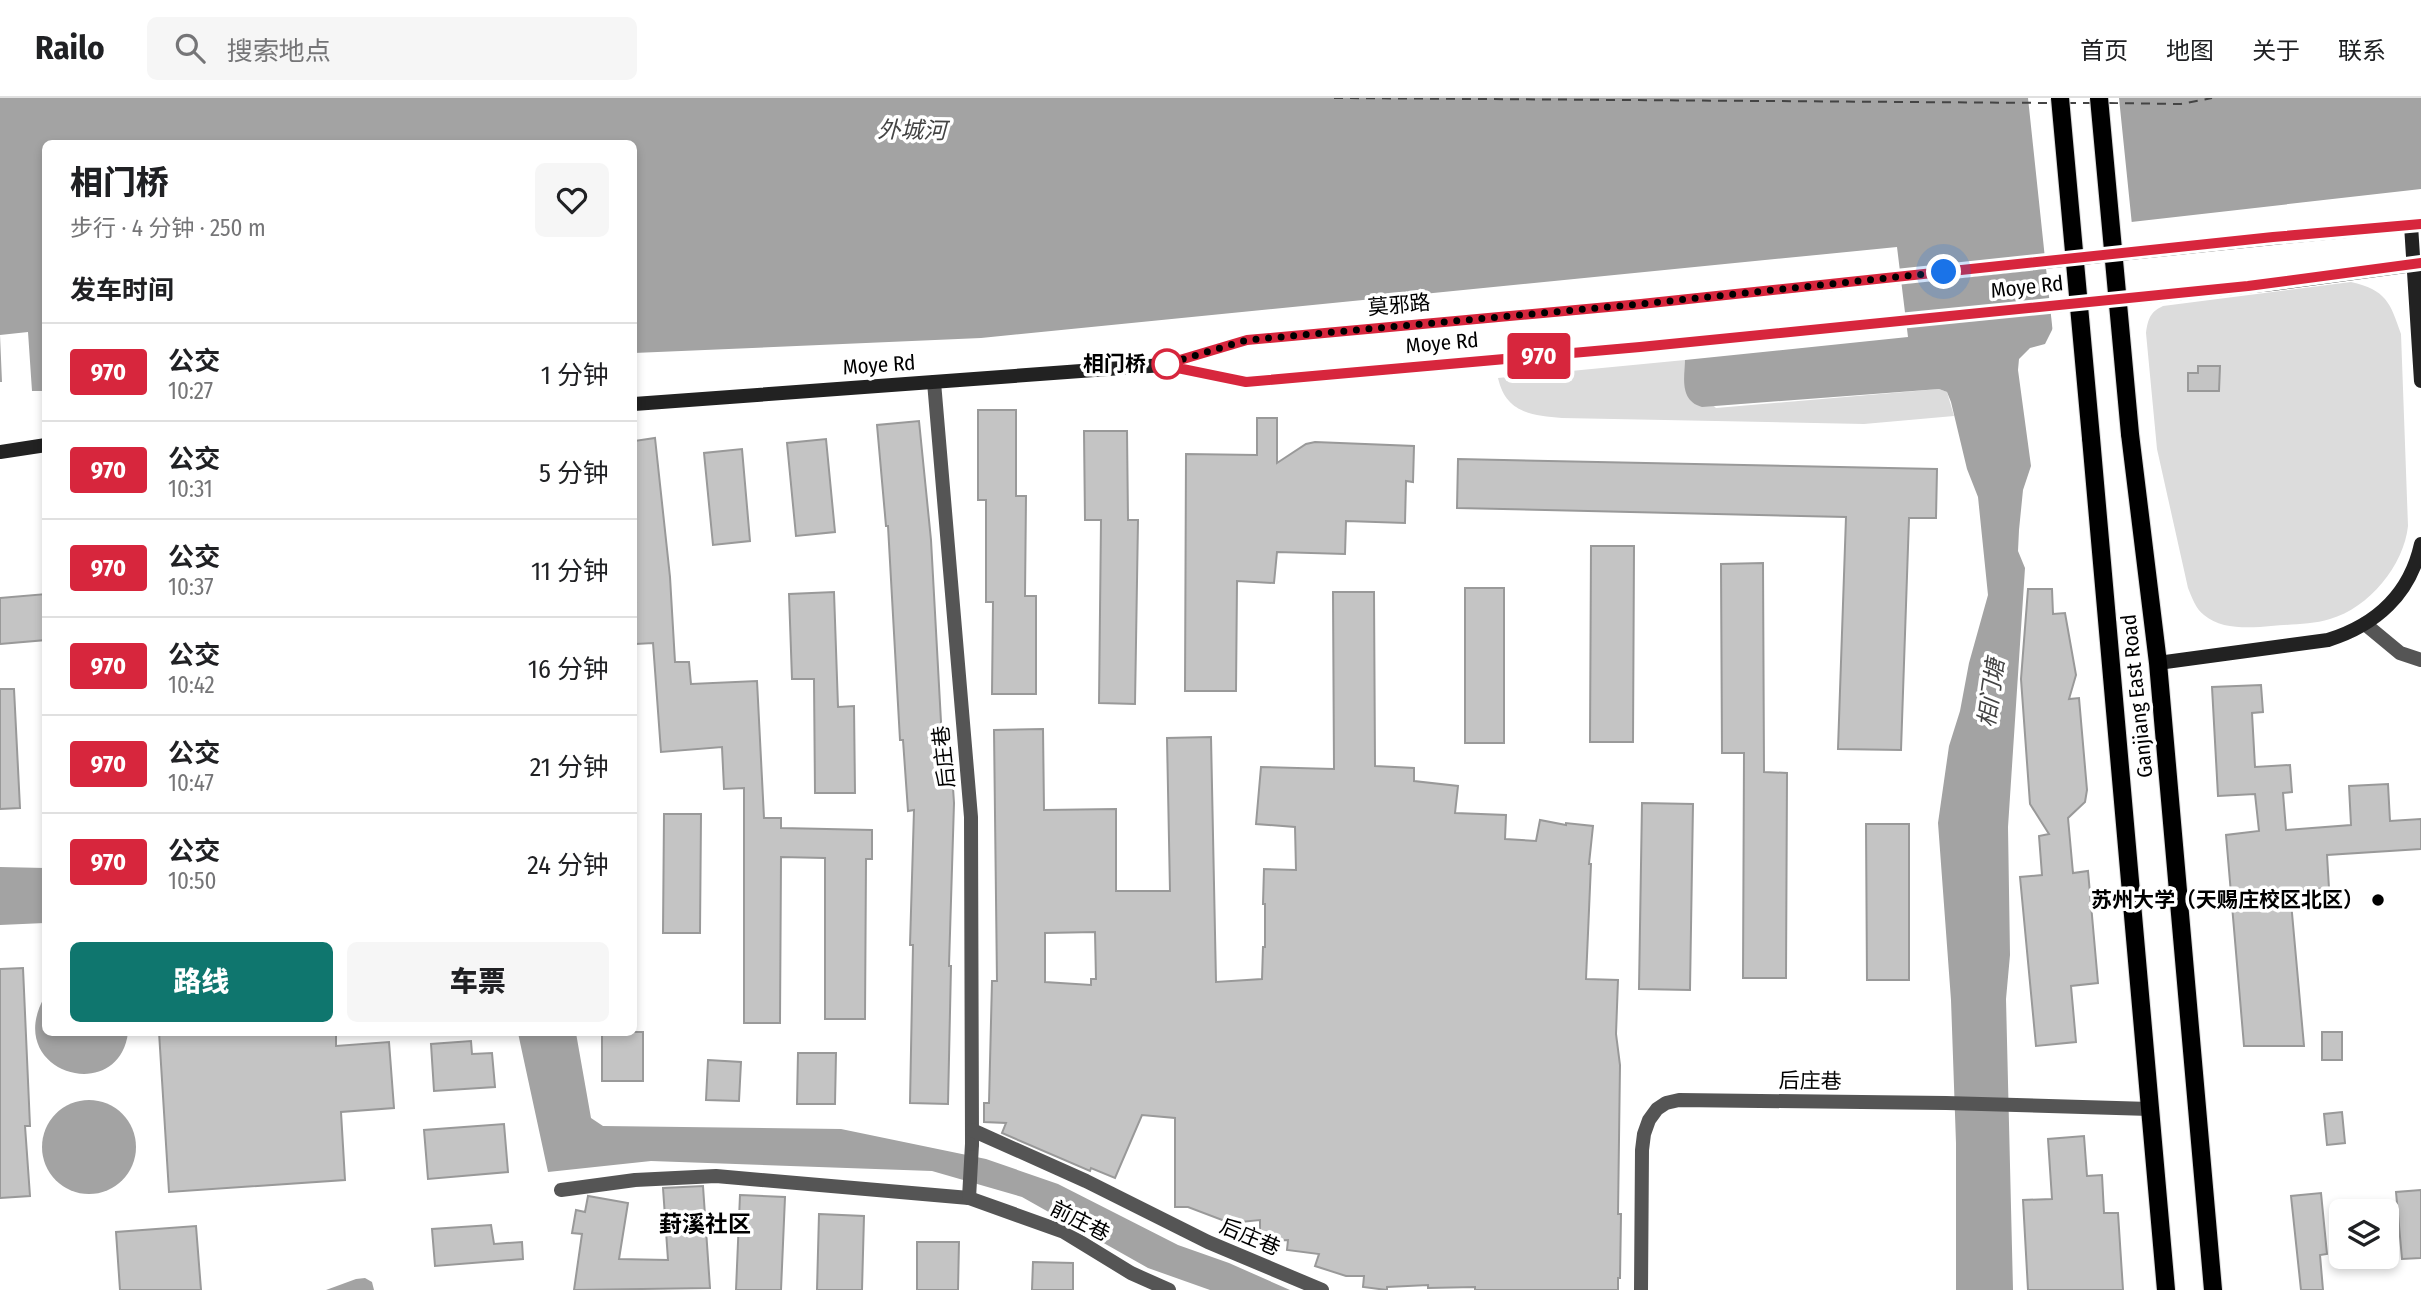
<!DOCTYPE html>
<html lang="zh">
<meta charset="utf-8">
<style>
:root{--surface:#fff;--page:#f6f6f6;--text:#202124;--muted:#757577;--line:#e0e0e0;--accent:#0f766e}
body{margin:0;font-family:"Fira Sans Condensed","Noto Sans SC",sans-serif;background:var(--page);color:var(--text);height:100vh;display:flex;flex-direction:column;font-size:26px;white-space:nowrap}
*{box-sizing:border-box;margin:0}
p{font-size:23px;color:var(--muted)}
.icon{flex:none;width:38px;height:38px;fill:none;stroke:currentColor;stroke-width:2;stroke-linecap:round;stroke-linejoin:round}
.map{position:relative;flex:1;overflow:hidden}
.panel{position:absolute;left:42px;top:42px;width:595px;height:896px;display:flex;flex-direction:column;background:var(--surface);border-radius:10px;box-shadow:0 4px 10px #0003}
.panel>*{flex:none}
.badge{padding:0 14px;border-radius:5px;font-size:24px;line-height:46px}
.tools{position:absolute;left:2329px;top:1101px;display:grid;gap:14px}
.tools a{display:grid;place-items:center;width:70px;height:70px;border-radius:10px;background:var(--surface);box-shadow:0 4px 10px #0003;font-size:35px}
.you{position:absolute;width:35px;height:35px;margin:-18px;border:5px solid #fff;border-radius:50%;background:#1a73e8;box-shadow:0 0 0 10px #1a73e833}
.map>.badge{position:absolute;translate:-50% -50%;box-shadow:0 0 0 4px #fff}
h2{padding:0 28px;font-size:26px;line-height:63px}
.round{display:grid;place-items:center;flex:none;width:74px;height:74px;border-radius:10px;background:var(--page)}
.head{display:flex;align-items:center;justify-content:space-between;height:119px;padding:0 28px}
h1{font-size:33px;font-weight:800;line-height:52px}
.action{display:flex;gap:14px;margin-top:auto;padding:14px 28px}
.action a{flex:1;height:80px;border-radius:10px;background:var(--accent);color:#fff;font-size:28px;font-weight:800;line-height:80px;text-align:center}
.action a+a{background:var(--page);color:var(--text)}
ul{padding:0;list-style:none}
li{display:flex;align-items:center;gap:21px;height:98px;padding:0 28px;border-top:2px solid var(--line)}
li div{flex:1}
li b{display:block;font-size:26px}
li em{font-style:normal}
li .badge{min-width:77px;font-weight:700;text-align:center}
header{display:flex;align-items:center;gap:42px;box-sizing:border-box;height:98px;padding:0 35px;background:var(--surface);border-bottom:2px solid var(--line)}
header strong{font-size:33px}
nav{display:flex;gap:38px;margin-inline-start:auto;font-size:24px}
.search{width:490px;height:63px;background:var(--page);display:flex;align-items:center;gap:18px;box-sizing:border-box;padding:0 24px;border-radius:10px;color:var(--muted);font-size:26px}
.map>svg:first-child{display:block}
</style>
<header>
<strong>Railo</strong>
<div class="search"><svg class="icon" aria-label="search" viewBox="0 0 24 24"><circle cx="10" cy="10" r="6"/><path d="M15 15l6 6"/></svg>搜索地点</div>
<nav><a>首页</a><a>地图</a><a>关于</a><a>联系</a></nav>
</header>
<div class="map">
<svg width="2421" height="1192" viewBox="0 0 2421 1192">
<rect width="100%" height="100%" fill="#fff"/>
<g fill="#dcdcdc">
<path d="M2351 184C2386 192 2390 204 2401 236L2408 428C2404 467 2369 510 2330 521 2311 527 2290 526 2271 528 2251 530 2221 532 2204 517 2196 511 2192 500 2188 490L2157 351 2146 235C2148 221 2150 214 2163 208Z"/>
<path d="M1685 262 1684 280 1716 310 1939 291 1947 294 1954 318 1864 326 1562 320C1531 317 1506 315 1498 280Z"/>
</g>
<g fill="#a3a3a3">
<path d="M0 0H2421V91L2043 134 2053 230 2045 246 2030 250 2019 261 2018 272 2031 368 2023 392 2019 432 2018 453 2025 470 2008 729 2010 857 2006 901 2013 1192H1956V1045L1951 902 1938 725 1949 648 1960 613 1969 565 1988 497 1978 399 1967 371 1951 304 1947 294 1939 291 1702 309C1680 303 1684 281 1685 262L1908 239 1897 149 981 240 634 255V46H46L45 293H32L28 234 0 237 2 284H0Z"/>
<path d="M0 769 45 770V825L0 827Z"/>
<path d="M45 898 46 934 128 935C118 1009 1 974 45 898Z"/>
<path d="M518 935H576L591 1020 603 1028 841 1031 986 1061 1058 1086 1178 1147 1229 1165 1290 1192H1210L1148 1170 1022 1099 932 1073 651 1063 548 1074Z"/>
<circle cx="89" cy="1049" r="47"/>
<path d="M365 1180 372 1184 374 1192H326L356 1181Z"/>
</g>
<path fill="#fff" d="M2028 0H2119L2132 127 2046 137 2056 230 2053 236Z"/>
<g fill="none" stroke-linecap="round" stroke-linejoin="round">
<g stroke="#444" stroke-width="2" stroke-dasharray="9 7" stroke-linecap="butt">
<path d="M1334 0 2051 5"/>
<path d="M2067 5H2093"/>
<path d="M2109 5 2181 6 2212 0"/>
</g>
</g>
<g fill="#c4c4c4" stroke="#999" stroke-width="2" fill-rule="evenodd">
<path d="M2198 268H2220L2219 293H2188V275H2198Z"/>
<path d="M978 312H1016V398H1026L1025 498H1036V596H992L993 504H986V402H978Z"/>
<path d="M1257 320H1277V365L1306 346 1315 344 1414 348 1413 384 1406 383 1405 425 1346 423 1345 456 1277 454 1274 485 1237 483 1236 593H1185L1186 356 1257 357Z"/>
<path d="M919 323 931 442 943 660 951 659 954 705 949 868H951L948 1006 910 1005 913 847H910L914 712 908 713 903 642H900L888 428H886L877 327Z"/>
<path d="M1084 333H1127L1128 422H1138L1135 606 1099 605 1101 422H1085Z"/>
<path d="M655 340 670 479 675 564H689L691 586 757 583 764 720H781V730L872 732V761H866L865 921H825V760L781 759 780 925H744V690L724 691 722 649 661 654 653 545 636 546 634 519V504H636L634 477V343Z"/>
<path d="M826 341 835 434 796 438 787 345Z"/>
<path d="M742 351 750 443 713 447 704 355Z"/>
<path d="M1458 361 1937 371 1936 420H1909L1901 652 1838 651 1846 419 1457 410Z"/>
<path d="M1591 448H1634L1633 644H1590Z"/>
<path d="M1763 465 1764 674 1787 675 1786 880H1743L1744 655H1722L1721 466Z"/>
<rect x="1465" y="490" width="39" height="155"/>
<path d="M2028 491H2052L2053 516 2065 515 2076 577 2069 601 2079 600 2087 692 2085 704 2068 720 2073 775 2088 773 2098 885 2071 888 2076 944 2036 948 2020 779 2042 777 2039 738 2049 736 2030 706 2021 581Z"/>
<path d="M834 494 838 609 854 608 855 695H815L814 581H792L789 496Z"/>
<path d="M1333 494H1374L1375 668 1414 670V683L1458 688 1455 715 1506 717 1505 741 1536 743 1540 722 1566 727V725L1593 728 1589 766H1591L1586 881 1618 882 1616 936 1620 967 1618 1116H1621L1620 1180H1618V1192H1475V1189L1428 1190V1187L1387 1189V1192L1363 1189 1364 1178H1346L1315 1168 1319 1156 1287 1152 1288 1142 1260 1143V1122L1230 1125 1188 1109H1175V1020L1142 1017 1115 1080 1091 1070 1090 1073 1002 1035 1006 1025 984 1024V1005H989L992 883H997L994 632 1043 631 1044 712 1116 711V793H1170L1167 640 1211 639 1216 884 1262 881 1263 849H1265V806H1263L1264 771 1296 772 1295 729 1256 726 1261 669 1334 671ZM1095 834 1096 881H1091V887L1045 884V835Z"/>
<path d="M46 496V542L0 546V500Z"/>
<path d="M2261 587 2263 614 2252 615 2255 669 2290 667 2292 694 2283 695 2286 732 2351 727 2349 688 2388 686 2390 723 2421 721V751L2327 757 2329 790 2290 793 2304 948H2244L2226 737 2259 733 2255 696 2218 698 2212 589Z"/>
<path d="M0 591H14L20 710 0 711Z"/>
<path d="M1642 705 1693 706 1690 892 1639 891Z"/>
<path d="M664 716H701L700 835H663Z"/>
<path d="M1866 726H1909V882H1867Z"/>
<path d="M23 870 30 1028H25L30 1098 0 1100V871Z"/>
<path d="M159 934H336V948L389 944 394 1010 341 1014 345 1082 169 1094Z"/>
<rect x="602" y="934" width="41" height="49"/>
<rect x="2322" y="934" width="20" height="28"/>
<path d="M471 943 472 956 492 955 495 989 434 993 431 946Z"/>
<path d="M798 955H836L835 1006H797Z"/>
<path d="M708 962 741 964 739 1003 706 1002Z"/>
<path d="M2342 1014 2345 1045 2327 1047 2324 1016Z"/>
<path d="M504 1026 508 1074 428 1081 424 1032Z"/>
<path d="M2084 1038 2087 1078 2102 1077 2104 1115H2118L2123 1192H2028L2023 1102 2052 1101 2048 1041Z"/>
<path d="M703 1088 710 1190 574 1192 582 1136 572 1135 576 1112 585 1114 588 1098 628 1105 619 1161 668 1162 663 1090Z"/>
<path d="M2421 1092V1160L2402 1161 2396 1094Z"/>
<path d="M2321 1095 2327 1156 2320 1157 2323 1192H2301L2291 1098Z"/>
<path d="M740 1097 785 1099 781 1192H736Z"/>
<path d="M819 1116 864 1118 862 1192H817Z"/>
<path d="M491 1127 494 1146 522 1144 523 1161 435 1168 432 1131Z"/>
<path d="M196 1128 201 1192H120L116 1134Z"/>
<path d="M917 1144H959L958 1192H917Z"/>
<path d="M1033 1164 1073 1165V1192H1032Z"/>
</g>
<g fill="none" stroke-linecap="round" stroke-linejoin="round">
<defs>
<g id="primary">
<path d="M2130 336 2158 565 2213 1192"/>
<path d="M2091 340 2166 1192"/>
</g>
</defs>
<use href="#primary" stroke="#dbdbdb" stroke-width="20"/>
<g stroke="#555" stroke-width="14">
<path d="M2365 526 2400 555 2421 562"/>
<path d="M561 1092 635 1082 716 1078 969 1100 1064 1134 1131 1175 1169 1192"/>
<path d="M969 1100 972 1046"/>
</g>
<g stroke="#555" stroke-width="14">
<path d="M934 284 971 719 972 1046"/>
<path d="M972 1032 1086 1083 1208 1144 1322 1192"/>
<path d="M1641 1192 1642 1052 1644 1036 1649 1022 1657 1011 1666 1005 1679 1002 1946 1005 2150 1011"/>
</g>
<g stroke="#222" stroke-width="14">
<path d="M2411 127 2421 283"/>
<path d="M2273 140 2421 126"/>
<path d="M2272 186 2420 166"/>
<path d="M1164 267 1246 284 1640 249"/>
<path d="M634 306 1163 267 1247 242 1641 206"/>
<path d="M0 354 46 347"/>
<path d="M2158 565 2328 542C2376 527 2410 496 2421 446"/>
</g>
<use href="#primary" stroke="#000" stroke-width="18"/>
<defs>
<g id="primary-bridge">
<path d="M2060 0 2091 340"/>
<path d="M2099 0 2130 336"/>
</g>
</defs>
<use href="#primary-bridge" stroke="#dbdbdb" stroke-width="20" stroke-linecap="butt"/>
<g stroke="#222" stroke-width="14">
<path d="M1641 206 2273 140"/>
<path d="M1640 249 2272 186"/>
</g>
<use href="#primary-bridge" stroke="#000" stroke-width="18"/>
</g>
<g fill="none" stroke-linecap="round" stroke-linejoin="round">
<defs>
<path id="line" d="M2421 126 2273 139 1641 206 1247 242 1163 267 1246 284 1640 249 2248 188 2421 165"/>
</defs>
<use href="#line" stroke="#fff" stroke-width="16"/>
<use href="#line" stroke="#d7263d" stroke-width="10"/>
<path stroke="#000" stroke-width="7" stroke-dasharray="0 12.6" d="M1167 266 1163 267 1247 242 1641 206 1944 174"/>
</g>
<circle fill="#fff" stroke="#d7263d" stroke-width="3.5" cx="1167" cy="266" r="14"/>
<circle fill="#000" stroke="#fff" stroke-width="2.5" cx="2378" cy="802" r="7"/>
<g text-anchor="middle" stroke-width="7" stroke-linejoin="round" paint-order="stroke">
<g font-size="21" fill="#000" stroke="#fff">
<text transform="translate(2027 189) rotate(-6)" y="7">Moye Rd</text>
<text transform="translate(1399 207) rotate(-5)" y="7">莫邪路</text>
<text transform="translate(1442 245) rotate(-5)" y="7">Moye Rd</text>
<text transform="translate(879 267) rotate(-4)" y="7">Moye Rd</text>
<text transform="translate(2137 598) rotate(-96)" y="7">Ganjiang East Road</text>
<text transform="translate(944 659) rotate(-96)" y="7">后庄巷</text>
<text transform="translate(1810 983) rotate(1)" y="7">后庄巷</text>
<text transform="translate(1080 1123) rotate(27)" y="7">前庄巷</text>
<text transform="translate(1250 1139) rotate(23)" y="7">后庄巷</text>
</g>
<g font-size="21" font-weight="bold" fill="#000" stroke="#fff" text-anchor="end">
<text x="1146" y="273">相门桥</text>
</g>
<g font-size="21" font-weight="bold" fill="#000" stroke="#fff" text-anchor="end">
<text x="2364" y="809">苏州大学（天赐庄校区北区）</text>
</g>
<g font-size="23" font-style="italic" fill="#444" stroke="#fff">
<text transform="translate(912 32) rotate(1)" y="8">外城河</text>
<text transform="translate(1991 595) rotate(-82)" y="8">相门塘</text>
</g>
<g font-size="23" font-weight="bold" fill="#000" stroke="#fff">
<text x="705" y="1134">葑溪社区</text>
</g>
</g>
</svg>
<div class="tools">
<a><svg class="icon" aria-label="layers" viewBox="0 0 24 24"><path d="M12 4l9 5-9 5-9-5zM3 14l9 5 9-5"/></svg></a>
</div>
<div class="you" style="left:1944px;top:174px"></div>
<b class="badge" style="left:1539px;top:258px;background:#d7263d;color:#fff">970</b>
<section class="panel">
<div class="head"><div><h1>相门桥</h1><p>步行 · 4 分钟 · 250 m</p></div><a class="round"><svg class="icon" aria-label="heart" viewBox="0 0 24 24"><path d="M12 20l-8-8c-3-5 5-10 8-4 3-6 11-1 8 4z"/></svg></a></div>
<h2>发车时间</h2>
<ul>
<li><span class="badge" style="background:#d7263d;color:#fff">970</span><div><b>公交</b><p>10:27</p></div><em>1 分钟</em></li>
<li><span class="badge" style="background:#d7263d;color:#fff">970</span><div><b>公交</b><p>10:31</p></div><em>5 分钟</em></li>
<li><span class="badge" style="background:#d7263d;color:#fff">970</span><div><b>公交</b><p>10:37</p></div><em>11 分钟</em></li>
<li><span class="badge" style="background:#d7263d;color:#fff">970</span><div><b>公交</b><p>10:42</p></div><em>16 分钟</em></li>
<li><span class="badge" style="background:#d7263d;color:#fff">970</span><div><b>公交</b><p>10:47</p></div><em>21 分钟</em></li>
<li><span class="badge" style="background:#d7263d;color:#fff">970</span><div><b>公交</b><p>10:50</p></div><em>24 分钟</em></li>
</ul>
<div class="action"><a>路线</a><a>车票</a></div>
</section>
</div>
